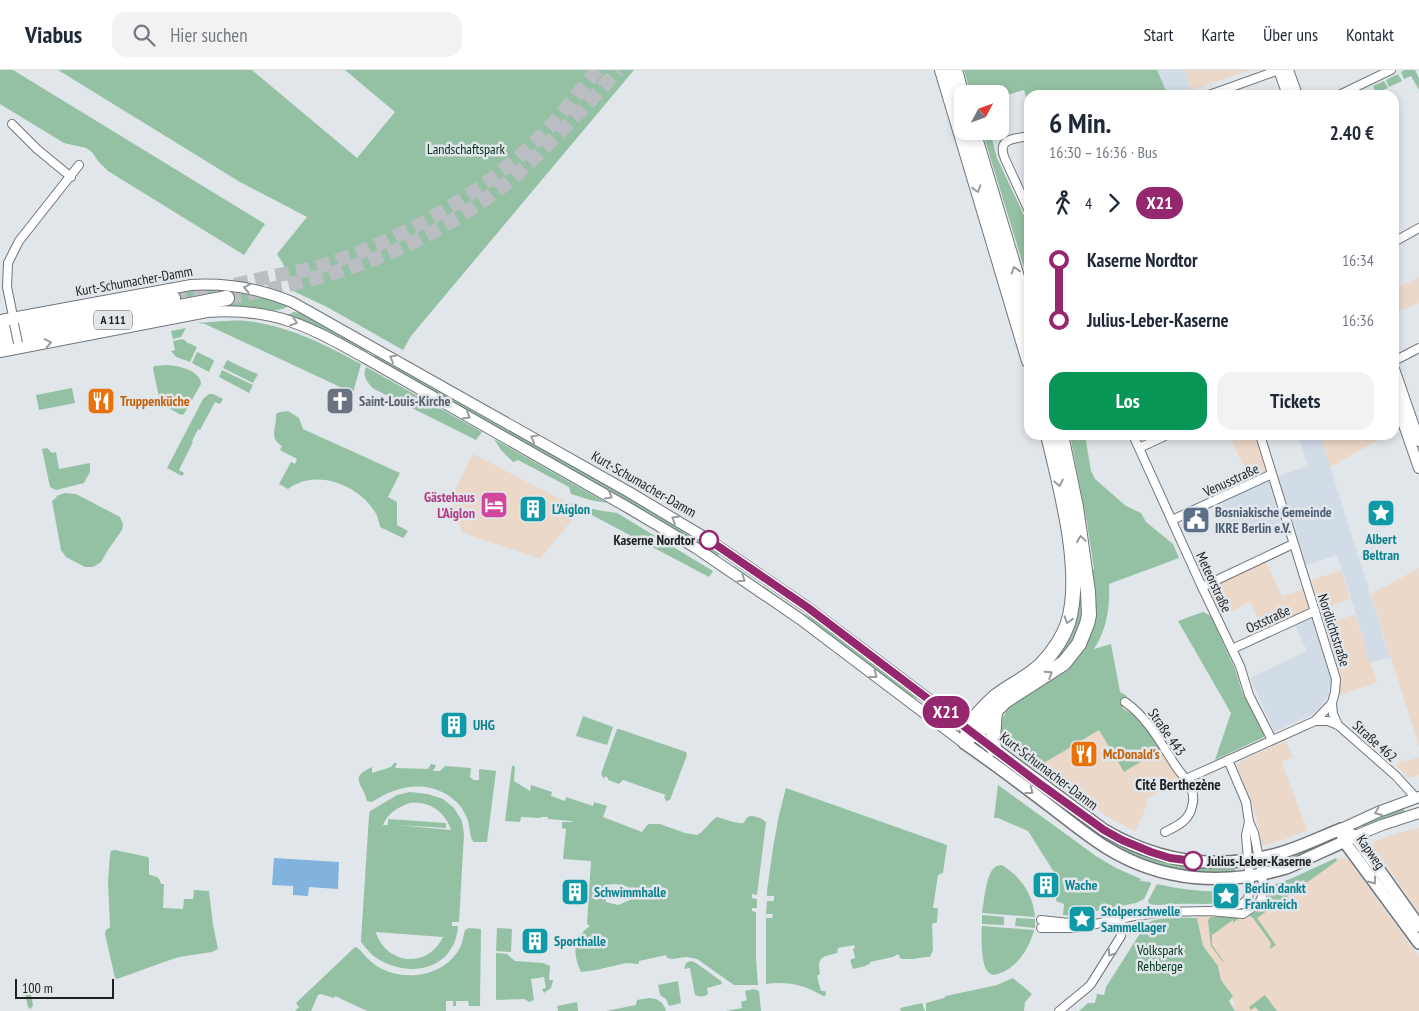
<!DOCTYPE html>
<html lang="de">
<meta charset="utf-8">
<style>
:root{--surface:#fff;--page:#f2f2f3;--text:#1f2937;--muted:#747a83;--line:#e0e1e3;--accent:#089656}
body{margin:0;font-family:"PT Sans Narrow",sans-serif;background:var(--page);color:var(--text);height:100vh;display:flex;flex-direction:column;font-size:19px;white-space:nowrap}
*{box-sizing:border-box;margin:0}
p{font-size:16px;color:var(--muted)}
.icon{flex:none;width:28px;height:28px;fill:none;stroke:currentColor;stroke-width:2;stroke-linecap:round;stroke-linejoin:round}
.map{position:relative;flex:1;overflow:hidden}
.drawer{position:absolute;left:1024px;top:20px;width:375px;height:350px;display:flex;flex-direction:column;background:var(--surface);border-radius:15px;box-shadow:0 2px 8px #0003}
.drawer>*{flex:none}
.badge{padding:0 10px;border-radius:16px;font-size:18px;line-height:32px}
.needle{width:32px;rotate:49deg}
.fabs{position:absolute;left:954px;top:15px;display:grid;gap:10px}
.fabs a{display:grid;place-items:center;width:55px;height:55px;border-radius:10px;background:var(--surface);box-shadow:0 2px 8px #0003;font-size:25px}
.scale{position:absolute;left:15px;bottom:12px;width:99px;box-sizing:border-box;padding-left:5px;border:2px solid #1e2022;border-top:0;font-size:14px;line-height:18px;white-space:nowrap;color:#1e2022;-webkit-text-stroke:4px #e1e6eb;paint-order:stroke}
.map>.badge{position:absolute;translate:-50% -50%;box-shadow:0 0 0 2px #fff}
.legs{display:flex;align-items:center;gap:8px;height:55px;padding:0 25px;font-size:16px}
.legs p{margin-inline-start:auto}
.summary{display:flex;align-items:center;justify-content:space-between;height:85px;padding:0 25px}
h1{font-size:28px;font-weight:600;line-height:38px}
.button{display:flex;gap:10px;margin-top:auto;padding:10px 25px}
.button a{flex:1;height:58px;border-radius:15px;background:var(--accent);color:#fff;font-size:20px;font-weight:600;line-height:58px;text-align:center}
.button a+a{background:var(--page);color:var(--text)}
ul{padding:0 25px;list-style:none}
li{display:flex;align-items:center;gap:18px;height:60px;font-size:19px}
li i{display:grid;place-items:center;width:8px;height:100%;margin:0 6px;background:currentColor}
li i::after{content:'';width:12px;height:12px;margin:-6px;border:4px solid;border-radius:50%;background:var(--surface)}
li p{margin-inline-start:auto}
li:first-child i{background:linear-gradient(#0000 50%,currentColor 0)}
li:last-child i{background:linear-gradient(currentColor 50%,#0000 0)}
header{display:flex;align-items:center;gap:30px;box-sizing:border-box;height:70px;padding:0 25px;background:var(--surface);border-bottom:1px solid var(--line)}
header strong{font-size:24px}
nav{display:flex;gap:28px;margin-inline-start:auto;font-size:18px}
.search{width:350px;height:45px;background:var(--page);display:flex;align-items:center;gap:12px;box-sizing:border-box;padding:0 18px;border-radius:15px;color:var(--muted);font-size:19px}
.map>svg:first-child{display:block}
</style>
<header>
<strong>Viabus</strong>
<div class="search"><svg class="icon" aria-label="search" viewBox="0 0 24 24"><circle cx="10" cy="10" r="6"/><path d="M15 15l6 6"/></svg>Hier suchen</div>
<nav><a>Start</a><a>Karte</a><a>Über uns</a><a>Kontakt</a></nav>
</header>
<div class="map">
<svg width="1419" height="941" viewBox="0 0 1419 941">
<rect width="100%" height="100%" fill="#e1e6eb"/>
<g fill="#ecd8c9">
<path d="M1184 0H1251L1192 20Z"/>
<path d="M1419 207V233L1394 243V220Z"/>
<path d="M1229 365H1255L1267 404 1250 411Z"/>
<path d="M1320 365H1387L1330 397Z"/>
<path d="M473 384 586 442 582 441 577 444 540 489 462 463 453 432 450 430Z"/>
<path d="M1265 491 1282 526 1304 519 1310 540 1264 562 1250 532 1221 546 1207 517Z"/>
<path d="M1419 498V677L1371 524Z"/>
<path d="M1341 500 1350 529 1321 539 1311 510Z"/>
<path d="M1355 544 1377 613 1339 625 1340 603 1325 554Z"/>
<path d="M1099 660 1124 702 1138 692 1145 691 1161 680 1180 709 1147 729 1145 740 1135 761 1136 762 1108 747 1087 731 1080 722 1042 694Z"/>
<path d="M1285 671 1293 687 1282 692 1307 760 1286 769 1265 775 1262 774 1253 735 1238 699V695L1241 691Z"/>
<path d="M1419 687V705L1409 708 1396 695 1403 688 1404 692Z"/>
<path d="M1419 758V842L1373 777 1374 772 1378 770 1396 763Z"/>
<path d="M1340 787 1347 788 1419 887V941H1235L1232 927 1233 926 1221 910 1218 896 1203 876 1196 844 1243 847 1248 845 1256 840 1267 830Z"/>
</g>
<g fill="#d2dce7">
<path d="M1157 0H1184L1192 20 1168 25Z"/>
<path d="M1298 365H1320L1390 587 1369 593 1360 557 1337 485 1306 495 1278 406 1308 396Z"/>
<path d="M1269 409 1283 455 1253 464 1247 453 1234 459 1220 431Z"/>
<path d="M1312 545 1330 601 1331 612 1328 625 1319 639 1311 645 1276 661H1274L1250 608 1307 581 1294 553Z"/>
</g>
<g fill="#94c1a3" fill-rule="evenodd">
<path d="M0 0H13L265 154 244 185 108 101 98 91 92 82 86 78 64 73 0 34Z"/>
<path d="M58 0H252L357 88 395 42 345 0H634L411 266 403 280 327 237 291 220C290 206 285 196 277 184L307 147 240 112Z"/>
<path d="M964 0H1157L1168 25H1029V37L1024 20 1000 27V24H971Z"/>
<path d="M1405 0H1415L1419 8V20L1411 6 1404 9 1401 2Z"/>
<path d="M1398 4 1402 11 1389 17 1386 10Z"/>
<path d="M1384 11 1388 18 1376 23 1373 16Z"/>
<path d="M991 65 997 88 1029 156V214L984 67Z"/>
<path d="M206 219C234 220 262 224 287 236V237C272 245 246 238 229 237L226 223 175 233 173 222Z"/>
<path d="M294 242 302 243 368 281 366 284 320 259 287 245Z"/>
<path d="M223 251C231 251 238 250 246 251 287 255 326 275 361 294L353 323 205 254 197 253Z"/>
<path d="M186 258 181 267 173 269 171 261Z"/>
<path d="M182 269 186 271V272L197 277 190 292 176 287 171 281 175 280 173 271Z"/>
<path d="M197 282 212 289 214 291 209 302 192 293Z"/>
<path d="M376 284 643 436 719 484 717 488 374 288Z"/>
<path d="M227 290 250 301 258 304 253 313 223 298Z"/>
<path d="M165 295C176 295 201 300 201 314L184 344 181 345 165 336 161 332 159 327 153 299 154 296Z"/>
<path d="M366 297 482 362 476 370 374 319C367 313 362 306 366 297Z"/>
<path d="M222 300 253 315 249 323 219 307Z"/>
<path d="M72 318 75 333 39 340 36 325Z"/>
<path d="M209 324H213L223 329 220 334 215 332 200 360 198 359 192 371 193 372 179 400 184 403 182 406 167 398 203 329Z"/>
<path d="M288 341 299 348 303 359 400 403 388 427 397 432V455L408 461 403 468 380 457C379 452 378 447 375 442 358 414 315 398 288 419L279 414 291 392 295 394 297 389 280 380 282 376C268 367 277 358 276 344L280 342Z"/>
<path d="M1070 365H1085L1091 401 1095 409 1126 436 1141 443 1146 452 1173 474 1179 488 1109 514C1110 538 1107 558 1094 579L1111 574 1120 622 1127 626 1122 638 1132 644 1137 645 1161 680C1149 688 1136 694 1124 702L1099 660 1039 696 999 666 1002 649 1011 632 1082 579 1089 500 1094 499 1087 453Z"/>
<path d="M494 369 607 433 590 430 571 424 569 417 518 390 513 392 501 380Z"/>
<path d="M47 378 52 383 56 382 59 399 90 393V402L84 413 56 420 50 417 42 379Z"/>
<path d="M65 423 76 424 120 447 123 454 122 460 108 480 101 492 93 497H85L66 487 61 480 52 431 57 427 56 426Z"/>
<path d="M569 433 597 440 617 443 713 501 709 507Z"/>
<path d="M734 496 802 543 814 549 954 653 952 655 918 629 908 625 801 545 734 498Z"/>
<path d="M1081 517 1085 529 1079 566 1051 598 1052 591 1074 555Z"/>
<path d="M1203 542 1211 546 1235 599 1242 622 1265 664 1264 667 1215 690 1231 643 1178 551Z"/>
<path d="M583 646 613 657 607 675 576 666Z"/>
<path d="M617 659H619L686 682 687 685 670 730 666 731 664 727 666 725 623 710 619 714 608 710V708L605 706 604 709 601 704Z"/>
<path d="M977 672 1106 767C1145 789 1189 800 1234 797L1235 802C1186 805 1141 794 1101 767 1086 757 1072 745 1058 734 1031 714 1003 693 975 673Z"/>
<path d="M394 693H397L395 698 428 699 431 694 436 695 433 701H440L445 696 471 698 470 708H472L473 710H479V699L496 701 487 772H474L472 770C469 762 470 752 465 744 461 735 454 729 446 724 422 710 394 717 372 732L367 731C363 713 348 708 372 697V703L391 697Z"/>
<path d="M512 696H515L514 711 530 721 531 715 552 722 551 726 565 731 566 727 593 736 594 732 607 736 603 747 642 762 648 754H660L685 763 697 765C705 761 709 752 717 747 725 749 736 754 744 753 745 751 746 748 748 747 753 744 763 749 766 752L757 825 752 824V828L757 829V838H752V841L756 842V888L758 915H734L697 889 692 888 686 887 672 889 667 888 666 885 639 891V894L626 893 596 900 581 902C572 883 573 868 590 856L587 854 591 791 563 789 566 759 562 758V752H572V751L548 749V747H541L540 748 521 747 520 752 505 751ZM614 814C622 815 628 815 633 822L630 830 618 835 606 832V815Z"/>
<path d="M998 715 1096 786 1116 798 1141 809 1140 811 1150 812 1151 814 1144 829 1136 833 1091 842 1079 846 1063 845 1064 834 1059 832H1057L1053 819 1046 807 1054 802 1028 761 998 748H994Z"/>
<path d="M786 718 947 775 943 803 938 805 933 838H938L937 852 932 854 933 880 930 887H925L913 889H901L898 884 893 887 870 892V894L866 895V896L853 899 850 890 855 888 853 879 855 878 854 875 838 878 837 883C822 887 817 886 820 904L817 906 821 921H825L826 923 825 926H823C805 915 787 911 766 914V848H772L773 844H766L767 831H774V826H767V821L773 778 779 745Z"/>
<path d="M410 722 428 724 443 729 454 738 462 751 464 764 459 852H452V856H458C455 899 411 909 378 889 371 885 366 878 361 872V870L369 746 370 741 397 725ZM410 733C429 731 445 741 451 760L396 755 446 758V753L388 749V755H383C388 743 398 737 410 733ZM376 863V862L443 867C428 899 387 895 376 863Z"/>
<path d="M1403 736 1405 742 1363 757 1361 755 1389 744Z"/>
<path d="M1328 768 1331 772C1309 782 1288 792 1265 796L1264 795 1300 783Z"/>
<path d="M115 780 148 787 149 789V804C154 808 159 804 161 814H164L163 838 183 839 184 829H193L194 820 209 821 213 855 218 879 212 882 179 887 164 892 117 909 115 908 105 864 106 860 110 857 108 812 110 784 111 781Z"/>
<path d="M1336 788 1337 791 1306 813 1303 810 1295 815 1298 819 1257 848 1276 875 1270 879 1271 873 1253 848 1249 846C1263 838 1267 831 1270 816L1290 809Z"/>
<path d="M1002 795C1021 807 1033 824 1035 847L982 843C984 832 986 805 994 798 997 795 998 796 1002 795Z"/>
<path d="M1157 814C1183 820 1209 823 1235 821L1237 823V827C1218 837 1197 833 1177 834 1167 834 1158 836 1149 834L1148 831Z"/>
<path d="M982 845 1004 847V855L982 854Z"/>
<path d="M1212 847H1241L1234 852V855L1233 850 1212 865V875L1224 892H1223L1211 876 1208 851 1209 848Z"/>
<path d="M1016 848 1035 849V858L1015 856Z"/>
<path d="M1197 848 1203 876 1218 896 1221 910 1233 926 1229 931 1235 941H1079L1088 933H1095L1097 924 1104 925 1106 917 1146 854C1157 846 1183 848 1197 848Z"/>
<path d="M982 856 1034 860C1029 880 1015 901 993 905 991 904 989 903 987 901 981 892 981 866 982 856Z"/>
<path d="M469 858 481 859 480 936H469L468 931H456V936H453V931H446V941H367L335 926 334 928 321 924 318 925 311 941H295L299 937 296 933 355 877C361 879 362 883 366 887 371 892 376 896 382 899 408 912 445 905 460 878 463 872 463 866 465 860Z"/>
<path d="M497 858 512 859 511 882 496 881Z"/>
<path d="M496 883 507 884 515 891 543 893 550 896 549 910H553L551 918 544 923 542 919 546 918 544 907 531 909 534 930 529 932 524 929 496 930Z"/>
<path d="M691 891 696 893 721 911 722 914 707 918 708 924C705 927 699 927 695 925L690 898 684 899 686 893Z"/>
<path d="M1013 908 1032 924 1025 932 1024 941H926V933L944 928 946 926 997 915Z"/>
<path d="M678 911 681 933 669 936 666 929 660 925 658 915Z"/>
<path d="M27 916 30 918 33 936 30 939 28 937 24 919Z"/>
<path d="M754 919 759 921 761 941H726L742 938 741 932 747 930 745 921Z"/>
<path d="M1265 925 1277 941H1259L1255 937 1251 940 1249 937Z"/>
<path d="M649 928C657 928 664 932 666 941H606L636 935 637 930Z"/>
<path d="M577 932 578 941H558L557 936Z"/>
<path d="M922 933 925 941H901L900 938Z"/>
</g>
<path fill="#81b3de" d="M274 788 339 792 338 819 309 817 308 826 293 825V816L272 815Z"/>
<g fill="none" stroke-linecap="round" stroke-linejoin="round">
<g stroke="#babec3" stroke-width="14" stroke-dasharray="14 7" stroke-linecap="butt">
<path d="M173 228C207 221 240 214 273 206 289 203 306 201 321 196 400 171 482 125 541 66 561 46 579 22 597 0"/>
<path d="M227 228C273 219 319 209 363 193 412 176 462 148 503 116 522 101 538 84 555 67 577 45 598 23 618 0"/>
</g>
<defs>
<g id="street">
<path d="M1209 25 1279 0"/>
<path d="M1339 25 1391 0"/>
<path d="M12 54 37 79 71 107"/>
<path d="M1029 66C1014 69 996 68 1005 89L1029 141"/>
<path d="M1394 172 1419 158"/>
<path d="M14 251 7 217 8 193 19 171 79 95"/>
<path d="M1394 291 1419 278"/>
<path d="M1133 365 1202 517 1240 596 1249 625 1272 670"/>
<path d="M1139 378 1167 365"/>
<path d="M1172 450 1272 404"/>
<path d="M1202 517 1293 474"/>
<path d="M1232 579 1315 541"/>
<path d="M1125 632C1147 647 1161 673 1175 695 1180 703 1187 709 1191 717 1193 723 1194 731 1192 736 1190 750 1177 756 1165 762"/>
<path d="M1332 633 1333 644 1338 655"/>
<path d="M1315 651H1328L1338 655 1396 706 1416 728"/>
<path d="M1186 709 1315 651 1332 633 1335 622 1336 609 1260 365"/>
<path d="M1216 839 1242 834 1248 829 1250 814 1246 765 1249 752"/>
<path d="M1041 850 1079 854"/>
<path d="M1041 858H1076L1134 846 1166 842 1209 841 1243 844 1259 833 1262 827 1263 816 1262 804 1254 763 1249 752 1246 732 1228 690"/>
<path d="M1059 941 1087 918 1091 914 1121 866V849"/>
</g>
<g id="secondary">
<path d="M1279 0 1288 25"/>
<path d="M1288 0 1297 25"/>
<path d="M0 250 191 215C226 213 259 218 292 232L629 422 709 470 807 537 976 665 964 673 800 549 696 478 627 437 367 289C310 257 275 237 207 242L0 282"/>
<path d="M1394 299 1419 371"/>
<path d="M1394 326 1419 398"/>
<path d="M1341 759 1378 742 1419 727"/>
<path d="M1355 766 1382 755 1419 743"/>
</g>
<g id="primary">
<path d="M967 658 964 673C995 694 1025 717 1055 740 1072 753 1089 767 1107 778 1162 812 1225 816 1286 798 1294 795 1302 791 1310 787 1325 780 1340 774 1355 766"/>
<path d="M976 665 1104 760C1160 793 1218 801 1280 783 1301 777 1321 767 1341 759"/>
<path d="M1342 764 1344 771 1419 873"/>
<path d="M1350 764 1355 766 1419 856"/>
</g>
<g id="highway">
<path d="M942 0 1029 291"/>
<path d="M955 0 962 26"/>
<path d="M973 61 1029 247"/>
<path d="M0 261 173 228"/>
<path d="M0 271 227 228"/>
<path d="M967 658C975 647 985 636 995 627 1010 615 1028 608 1042 594 1053 582 1063 568 1068 553 1084 502 1060 416 1048 365"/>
<path d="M976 665 995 641 1005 631 1064 593 1079 574 1087 554 1089 545 1088 522 1076 437 1061 365"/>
<path d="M994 679 993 668 995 641"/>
</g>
</defs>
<use href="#street" stroke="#71757a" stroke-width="10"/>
<use href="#secondary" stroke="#71757a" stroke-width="12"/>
<use href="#primary" stroke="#71757a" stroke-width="14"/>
<use href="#highway" stroke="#71757a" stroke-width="16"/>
<use href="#street" stroke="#fff" stroke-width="8"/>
<use href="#secondary" stroke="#fff" stroke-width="10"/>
<use href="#primary" stroke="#fff" stroke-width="11"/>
<use href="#highway" stroke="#fff" stroke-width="14"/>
<defs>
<path id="street-bridge" d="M14 254 18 273"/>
</defs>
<use href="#street-bridge" stroke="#71757a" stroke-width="10" stroke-linecap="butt"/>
<use href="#street-bridge" stroke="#fff" stroke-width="8"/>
</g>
<defs><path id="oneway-chevron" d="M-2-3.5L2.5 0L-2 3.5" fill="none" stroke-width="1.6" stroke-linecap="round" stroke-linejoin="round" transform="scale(1.25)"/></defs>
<g stroke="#9a9b9c">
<use href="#oneway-chevron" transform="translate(977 119) rotate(73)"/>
<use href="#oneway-chevron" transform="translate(1015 200) rotate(-107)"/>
<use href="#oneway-chevron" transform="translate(247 218) rotate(-169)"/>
<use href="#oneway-chevron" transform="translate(294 252) rotate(19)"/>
<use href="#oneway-chevron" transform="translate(48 273) rotate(-11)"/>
<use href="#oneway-chevron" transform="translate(393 288) rotate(-151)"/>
<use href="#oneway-chevron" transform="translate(467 346) rotate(30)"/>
<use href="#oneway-chevron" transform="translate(534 368) rotate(-151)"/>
<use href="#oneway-chevron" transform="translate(1059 413) rotate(78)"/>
<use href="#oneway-chevron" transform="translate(609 426) rotate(30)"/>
<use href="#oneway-chevron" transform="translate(675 449) rotate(-149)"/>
<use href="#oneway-chevron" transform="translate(1081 469) rotate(-98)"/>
<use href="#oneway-chevron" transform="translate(742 509) rotate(34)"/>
<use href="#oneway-chevron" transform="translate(1068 550) rotate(107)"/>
<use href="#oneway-chevron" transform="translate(1049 604) rotate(-33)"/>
<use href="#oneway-chevron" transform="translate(874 605) rotate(37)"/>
<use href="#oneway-chevron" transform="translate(1030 721) rotate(37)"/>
<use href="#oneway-chevron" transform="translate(1378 742) rotate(157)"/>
<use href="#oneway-chevron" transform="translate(1373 811) rotate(54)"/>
<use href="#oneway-chevron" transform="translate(1111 883) rotate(123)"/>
</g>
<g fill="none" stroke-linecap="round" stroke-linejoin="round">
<defs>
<path id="line-1" d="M709 470 807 537 1040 714 1104 760 1122 770 1151 782 1170 788 1193 791"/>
</defs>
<use href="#line-1" stroke="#fff" stroke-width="11"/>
<use href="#line-1" stroke="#95276e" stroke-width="8"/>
</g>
<defs>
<symbol id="restaurant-square" viewBox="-11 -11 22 22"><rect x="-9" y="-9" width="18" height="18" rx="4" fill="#e8710a" stroke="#e1e6eb"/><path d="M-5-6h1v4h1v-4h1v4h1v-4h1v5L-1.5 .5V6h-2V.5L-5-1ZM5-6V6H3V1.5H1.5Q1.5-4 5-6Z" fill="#fff"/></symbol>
<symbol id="church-square" viewBox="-11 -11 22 22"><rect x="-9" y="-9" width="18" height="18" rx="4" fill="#6b7280" stroke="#e1e6eb"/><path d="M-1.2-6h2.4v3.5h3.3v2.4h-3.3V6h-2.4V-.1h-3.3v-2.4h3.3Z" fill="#fff"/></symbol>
<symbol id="hotel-square" viewBox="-11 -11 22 22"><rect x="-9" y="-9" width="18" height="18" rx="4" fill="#d1479c" stroke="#e1e6eb"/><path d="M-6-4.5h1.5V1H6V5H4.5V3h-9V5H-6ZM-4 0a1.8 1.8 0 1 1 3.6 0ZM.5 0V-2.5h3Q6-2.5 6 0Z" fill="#fff"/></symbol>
<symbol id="building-square" viewBox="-11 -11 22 22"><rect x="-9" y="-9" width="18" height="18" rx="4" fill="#0f9aa8" stroke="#e1e6eb"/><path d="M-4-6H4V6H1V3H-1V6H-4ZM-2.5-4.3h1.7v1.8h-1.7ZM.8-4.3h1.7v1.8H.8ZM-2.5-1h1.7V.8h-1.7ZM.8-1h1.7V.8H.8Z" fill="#fff"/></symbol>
<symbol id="sight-square" viewBox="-11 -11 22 22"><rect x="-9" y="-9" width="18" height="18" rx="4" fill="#0f9aa8" stroke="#e1e6eb"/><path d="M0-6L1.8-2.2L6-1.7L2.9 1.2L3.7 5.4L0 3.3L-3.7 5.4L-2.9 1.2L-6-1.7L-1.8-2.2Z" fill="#fff"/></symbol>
<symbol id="civic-square" viewBox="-11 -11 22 22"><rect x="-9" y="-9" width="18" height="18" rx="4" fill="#5c6f8a" stroke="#e1e6eb"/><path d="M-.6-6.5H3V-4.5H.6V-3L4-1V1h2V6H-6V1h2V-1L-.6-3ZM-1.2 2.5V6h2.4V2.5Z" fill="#fff"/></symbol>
</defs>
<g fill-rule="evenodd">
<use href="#restaurant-square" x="85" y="315" width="32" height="32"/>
<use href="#church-square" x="324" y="315" width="32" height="32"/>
<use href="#hotel-square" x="478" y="419" width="32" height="32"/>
<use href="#building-square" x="517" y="423" width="32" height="32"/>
<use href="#sight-square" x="1365" y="427" width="32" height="32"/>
<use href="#civic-square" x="1180" y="434" width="32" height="32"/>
<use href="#building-square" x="438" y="639" width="32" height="32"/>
<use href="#restaurant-square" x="1068" y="668" width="32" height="32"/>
<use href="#building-square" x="1030" y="799" width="32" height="32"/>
<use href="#building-square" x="559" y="806" width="32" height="32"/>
<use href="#sight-square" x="1210" y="810" width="32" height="32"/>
<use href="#sight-square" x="1066" y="833" width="32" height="32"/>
<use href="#building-square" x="519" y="855" width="32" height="32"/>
</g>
<g fill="#fff" stroke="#95276e" stroke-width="2.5">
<circle cx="709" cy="470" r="9"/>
<circle cx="1193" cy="791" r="9"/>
</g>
<g text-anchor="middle" stroke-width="5" stroke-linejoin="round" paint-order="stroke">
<rect fill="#e1e6eb" stroke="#585b5e" stroke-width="1" x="94" y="240.5" width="38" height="19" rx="4"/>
<g font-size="12" font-weight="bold" fill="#1e2022">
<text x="113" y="254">A 111</text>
</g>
<g font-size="14" fill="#04341b" stroke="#e1e6eb">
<text x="466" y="84">Landschaftspark</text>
<text x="1160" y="885">Volkspark<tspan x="1160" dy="16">Rehberge</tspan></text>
</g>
<g font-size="14" fill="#1e2022" stroke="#e1e6eb">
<text transform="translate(134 211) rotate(-10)" y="5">Kurt-Schumacher-Damm</text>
<text transform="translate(1231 410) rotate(-25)" y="5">Venusstraße</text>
<text transform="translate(644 414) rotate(30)" y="5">Kurt-Schumacher-Damm</text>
<text transform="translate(1214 512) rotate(65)" y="5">Meteorstraße</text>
<text transform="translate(1268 549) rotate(-25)" y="5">Oststraße</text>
<text transform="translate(1334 560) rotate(72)" y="5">Nordlichtstraße</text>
<text transform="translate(1167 662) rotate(55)" y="5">Straße 443</text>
<text transform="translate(1375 671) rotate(42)" y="5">Straße 462</text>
<text transform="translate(1049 701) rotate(37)" y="5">Kurt-Schumacher-Damm</text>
<text transform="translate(1371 782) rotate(55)" y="5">Kapweg</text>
</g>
<g font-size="14" font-weight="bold" fill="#c56008" stroke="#e1e6eb" text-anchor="start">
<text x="120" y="336">Truppenküche</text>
<text x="1103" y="689">McDonald's</text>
</g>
<g font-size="14" font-weight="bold" fill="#5b616d" stroke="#e1e6eb" text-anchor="start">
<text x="359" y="336">Saint-Louis-Kirche</text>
</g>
<g font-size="14" font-weight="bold" fill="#b23c85" stroke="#e1e6eb" text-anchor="end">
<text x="475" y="432">Gästehaus<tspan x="475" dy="16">L’Aiglon</tspan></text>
</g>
<g font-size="14" font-weight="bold" fill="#0d838f" stroke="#e1e6eb" text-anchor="start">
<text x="552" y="444">L'Aiglon</text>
<text x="1381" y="474" text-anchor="middle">Albert<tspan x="1381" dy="16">Beltran</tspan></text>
<text x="473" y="660">UHG</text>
<text x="1065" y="820">Wache</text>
<text x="1245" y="823">Berlin dankt<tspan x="1245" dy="16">Frankreich</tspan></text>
<text x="594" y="827">Schwimmhalle</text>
<text x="1101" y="846">Stolperschwelle<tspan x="1101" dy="16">Sammellager</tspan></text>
<text x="554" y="876">Sporthalle</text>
</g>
<g font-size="14" font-weight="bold" fill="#4e5e75" stroke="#e1e6eb" text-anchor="start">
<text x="1215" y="447">Bosniakische Gemeinde<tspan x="1215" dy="16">IKRE Berlin e.V.</tspan></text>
</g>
<g font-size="14" font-weight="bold" fill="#1e2022" stroke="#e1e6eb" text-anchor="end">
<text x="695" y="475">Kaserne Nordtor</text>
<text x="1207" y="796" text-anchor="start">Julius-Leber-Kaserne</text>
</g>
<g font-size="15" font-weight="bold" fill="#1e2022" stroke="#e1e6eb">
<text x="1178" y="720">Cité Berthezène</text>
</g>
</g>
</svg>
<div class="fabs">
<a><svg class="needle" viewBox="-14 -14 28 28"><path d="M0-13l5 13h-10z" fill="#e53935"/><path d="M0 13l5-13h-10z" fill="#747a83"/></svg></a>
</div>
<div class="scale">100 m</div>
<b class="badge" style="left:946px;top:642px;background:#95276e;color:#fff">X21</b>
<section class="drawer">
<div class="summary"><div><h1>6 Min.</h1><p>16:30 – 16:36 · Bus</p></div><b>2.40 €</b></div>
<div class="legs"><svg class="icon" aria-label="walk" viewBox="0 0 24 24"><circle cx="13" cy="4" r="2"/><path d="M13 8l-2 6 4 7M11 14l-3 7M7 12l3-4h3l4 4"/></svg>4<svg class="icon" aria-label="forward" viewBox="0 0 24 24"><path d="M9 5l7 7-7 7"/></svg><b class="badge" style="background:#95276e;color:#fff">X21</b></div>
<ul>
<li><i style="color:#95276e"></i><b>Kaserne Nordtor</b><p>16:34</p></li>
<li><i style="color:#95276e"></i><b>Julius-Leber-Kaserne</b><p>16:36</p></li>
</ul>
<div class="button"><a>Los</a><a>Tickets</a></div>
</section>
</div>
